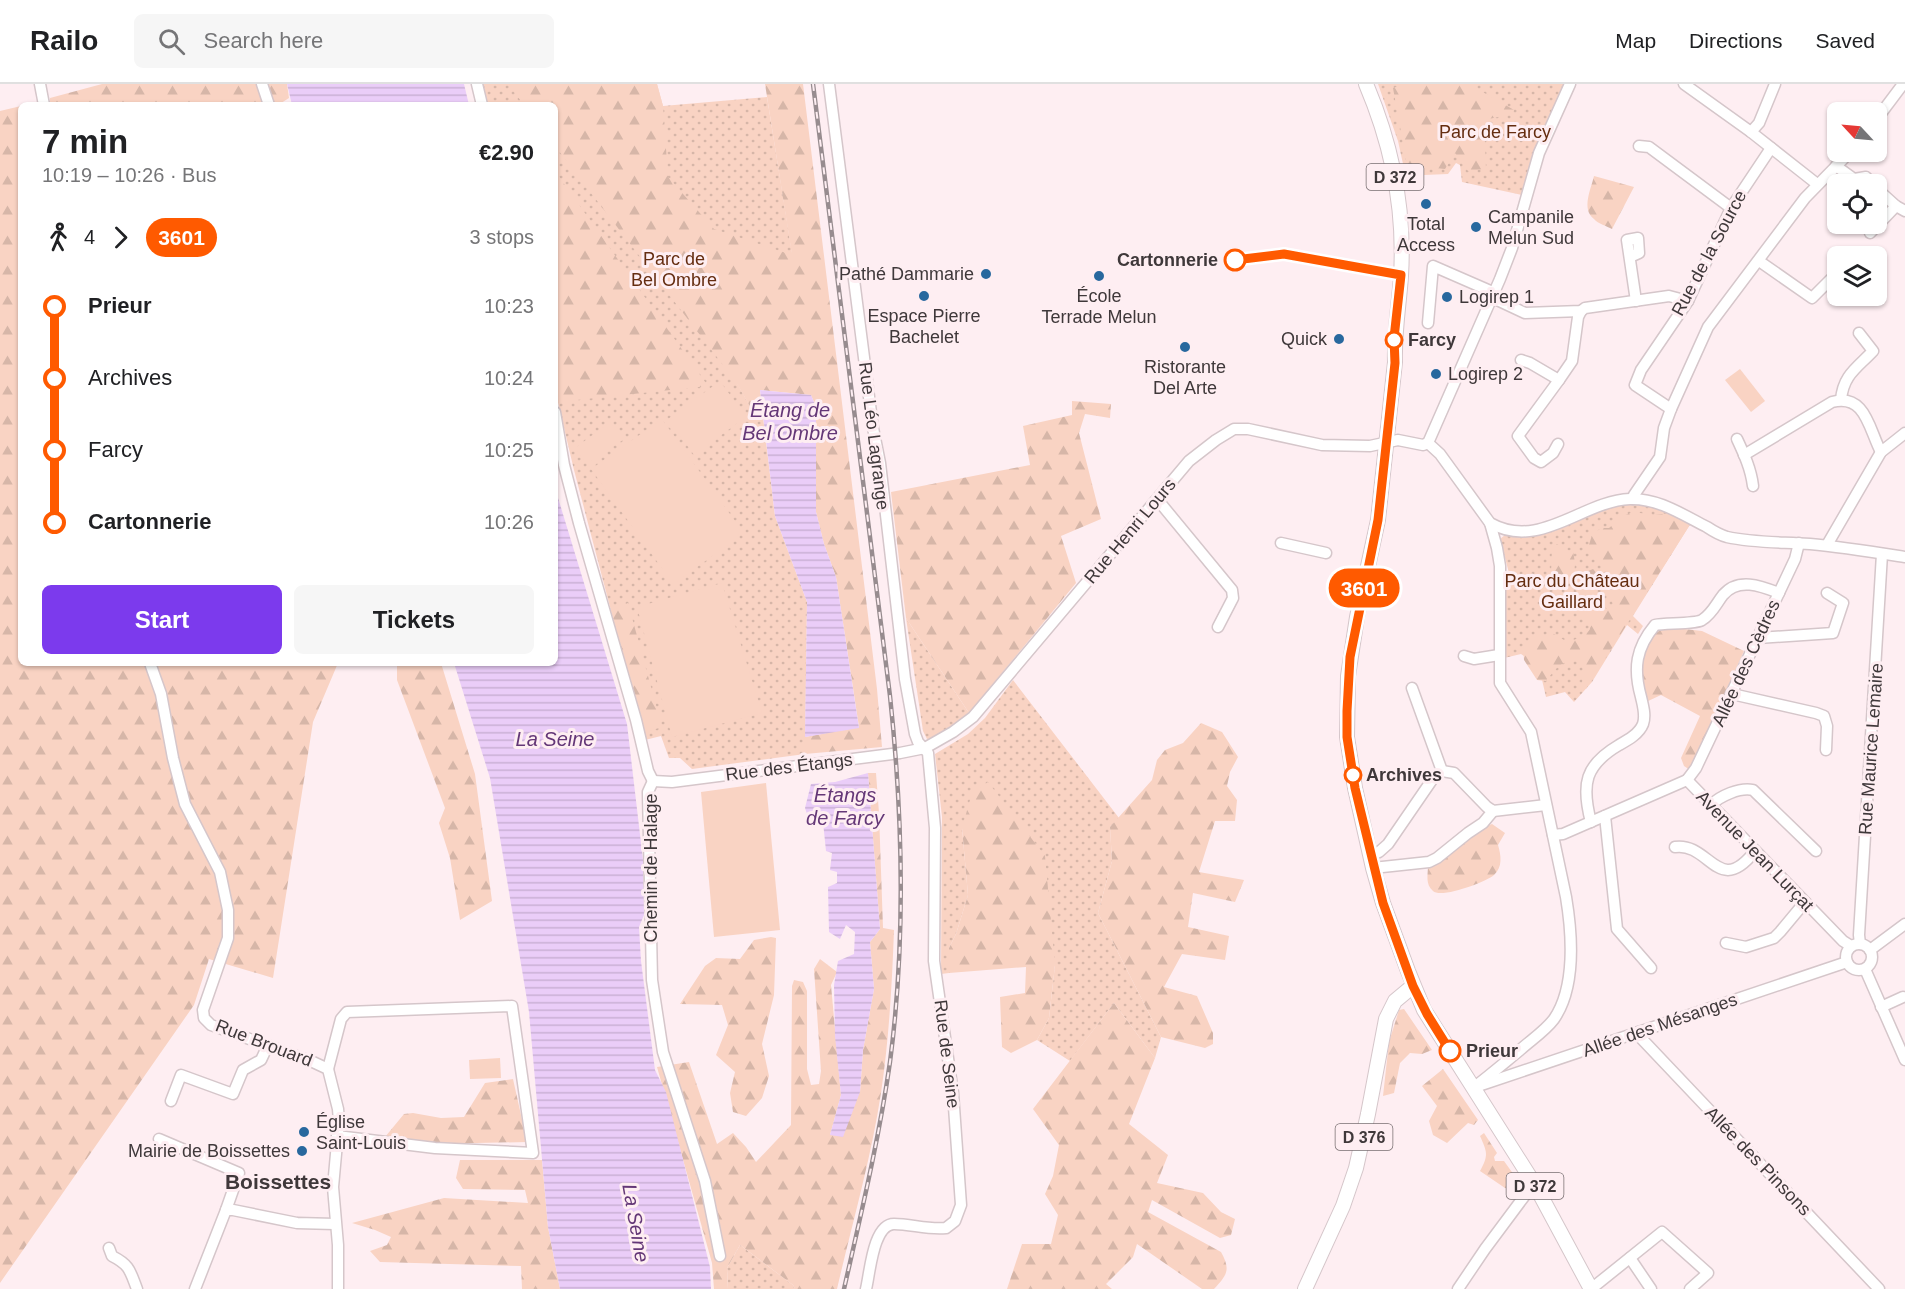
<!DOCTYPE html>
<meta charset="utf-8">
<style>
:root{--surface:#fff;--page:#f6f6f6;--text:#202124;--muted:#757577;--line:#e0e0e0;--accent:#7c3aed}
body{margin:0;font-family:Helvetica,sans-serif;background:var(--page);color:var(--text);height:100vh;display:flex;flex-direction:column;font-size:22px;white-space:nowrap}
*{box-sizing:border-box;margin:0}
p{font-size:20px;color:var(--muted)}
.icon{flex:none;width:33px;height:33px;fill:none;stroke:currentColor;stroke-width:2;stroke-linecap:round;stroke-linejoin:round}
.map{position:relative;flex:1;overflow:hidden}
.sheet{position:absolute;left:18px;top:18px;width:540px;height:564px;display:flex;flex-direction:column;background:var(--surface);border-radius:9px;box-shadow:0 2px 4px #0004}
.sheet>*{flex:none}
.badge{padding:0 12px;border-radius:20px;font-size:21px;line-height:39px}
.needle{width:39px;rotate:296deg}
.buttons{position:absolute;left:1827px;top:18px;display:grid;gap:12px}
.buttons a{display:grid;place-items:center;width:60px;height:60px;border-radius:9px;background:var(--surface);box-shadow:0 2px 4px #0004;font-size:30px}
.map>.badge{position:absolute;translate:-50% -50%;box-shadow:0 0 0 3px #fff}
.legs{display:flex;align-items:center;gap:9px;height:66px;padding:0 24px;font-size:20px}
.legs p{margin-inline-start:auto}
.head{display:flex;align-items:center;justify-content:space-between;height:102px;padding:0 24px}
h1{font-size:33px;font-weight:700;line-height:45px}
.cta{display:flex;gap:12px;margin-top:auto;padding:12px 24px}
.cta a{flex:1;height:69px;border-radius:9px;background:var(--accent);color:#fff;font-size:24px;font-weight:700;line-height:69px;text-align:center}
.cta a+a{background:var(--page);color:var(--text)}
ul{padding:0 24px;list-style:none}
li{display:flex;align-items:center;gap:21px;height:72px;font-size:22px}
li i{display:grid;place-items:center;width:9px;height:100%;margin:0 8px;background:currentColor}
li i::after{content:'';width:15px;height:15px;margin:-8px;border:4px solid;border-radius:50%;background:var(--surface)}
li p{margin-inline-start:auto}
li:first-child i{background:linear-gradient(#0000 50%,currentColor 0)}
li:last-child i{background:linear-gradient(currentColor 50%,#0000 0)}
header{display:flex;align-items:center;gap:36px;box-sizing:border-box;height:84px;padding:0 30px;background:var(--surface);border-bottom:2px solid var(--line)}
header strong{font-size:28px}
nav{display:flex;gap:33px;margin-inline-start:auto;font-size:21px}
.search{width:420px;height:54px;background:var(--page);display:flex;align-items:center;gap:15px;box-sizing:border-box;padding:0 21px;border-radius:9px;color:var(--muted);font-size:22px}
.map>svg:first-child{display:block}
</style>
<header>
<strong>Railo</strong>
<div class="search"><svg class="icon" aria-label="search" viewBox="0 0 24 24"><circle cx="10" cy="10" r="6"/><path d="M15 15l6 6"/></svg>Search here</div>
<nav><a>Map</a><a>Directions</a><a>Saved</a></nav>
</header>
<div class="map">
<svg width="1905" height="1205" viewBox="0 0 1905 1205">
<defs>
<pattern id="grass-dots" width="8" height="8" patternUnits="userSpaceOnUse" patternTransform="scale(1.5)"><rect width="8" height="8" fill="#f9d3c3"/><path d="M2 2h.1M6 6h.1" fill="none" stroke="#d6b6a8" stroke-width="1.8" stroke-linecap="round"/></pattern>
<pattern id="forest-firs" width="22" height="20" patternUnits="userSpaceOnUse" patternTransform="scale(1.5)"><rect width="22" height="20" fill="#f9d3c3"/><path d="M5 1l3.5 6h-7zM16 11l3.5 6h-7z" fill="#d6b6a8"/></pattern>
<pattern id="water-rules" width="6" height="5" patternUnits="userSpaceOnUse" patternTransform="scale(1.5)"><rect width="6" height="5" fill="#eacdf8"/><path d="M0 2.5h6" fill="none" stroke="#cab1d5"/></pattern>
</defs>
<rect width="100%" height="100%" fill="#feeef2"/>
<g fill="url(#grass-dots)">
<path d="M483 0H657L663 22 767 13 810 281 737 299 756 333H763L775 432 807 518 805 670 692 685 680 674H669L661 652 645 656 574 386 555 306V21H488Z"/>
<path d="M1378 0H1564L1522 111 1462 98 1460 81 1456 79 1448 90 1424 91 1419 83 1409 90 1405 89 1398 57Z"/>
<path d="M1636 419 1656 422 1691 439 1633 532 1643 542 1638 550 1627 541 1592 598 1574 618 1565 608 1546 613 1539 583 1521 570 1500 575 1501 530 1509 489 1500 455 1505 451H1517L1617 420Z"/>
<path d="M906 534 969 629 966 633 935 654 927 655 923 647Z"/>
<path d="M1013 596 1119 734 1110 743 1112 777 1098 829 1161 953 1155 974 1114 919 1070 977 1037 956 1049 934 1055 881 962 744 968 811 956 850 949 864V889L941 890 942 733 935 670 968 650 985 634Z"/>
<path d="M740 1161 793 1201 795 1205H728L727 1184Z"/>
</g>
<g fill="url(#forest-firs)">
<path d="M102 0H287L289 14 278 21H50V14Z"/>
<path d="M508 0H657L663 22 668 93 714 145 792 171 765 0H803L877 605 882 663 805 670V653L859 643 836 493 824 460 816 428V323L811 311 760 306 763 333H756L736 298 555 62V21H524Z"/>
<path d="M1405 0H1472L1474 3 1514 26 1512 30 1484 36 1486 85 1468 87 1455 69 1445 85 1407 81 1393 4Z"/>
<path d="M21 22V579H338L313 638 273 894 209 875 194 921 0 1199V27Z"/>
<path d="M555 87 708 302 558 318 555 306Z"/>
<path d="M1594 92 1634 103 1612 145C1607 142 1598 140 1594 135 1581 125 1591 105 1594 92Z"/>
<path d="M1072 317 1111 320 1110 334 1085 330 1079 349 1101 435 1061 452 1076 499 969 629 906 534 891 408 1030 381 1023 342 1072 331Z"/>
<path d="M1633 428 1655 431 1670 429 1691 439 1586 605 1582 601C1583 589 1586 582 1575 575 1559 579 1556 585 1546 597L1537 596 1524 576 1523 562 1535 551 1542 553C1559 541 1559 565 1578 554 1584 550 1587 550 1590 545L1583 526 1584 519 1588 517 1599 520 1610 527 1614 522 1604 500H1595L1592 508 1587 510 1575 506 1570 499 1562 492 1551 489 1552 464 1557 460 1565 466 1573 467 1575 479 1574 493 1577 497 1586 488 1593 485 1602 493 1610 490 1608 483 1590 471 1588 464 1593 448 1604 444H1609L1623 432Z"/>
<path d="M628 519 662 643 643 649 611 526Z"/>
<path d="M1676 544 1702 547 1744 567 1690 686 1684 682 1681 674 1700 632 1661 611 1646 618C1641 598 1635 554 1662 546 1666 544 1671 545 1676 544Z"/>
<path d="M397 579H441L475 690 492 817 460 836 450 774 439 739 445 724 397 596Z"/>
<path d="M1201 639 1222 648 1238 673 1230 688 1227 702 1237 716 1235 737H1215L1199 788 1244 796 1235 818 1193 809 1188 843 1229 852 1225 876 1182 870 1164 903 1197 912 1213 949V960L1205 964 1161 953 1098 829 1112 777 1110 743 1152 696 1157 676 1165 666 1183 659Z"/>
<path d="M868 689H876L879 729 883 844 894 846C892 901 889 955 881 1009 871 1075 852 1140 837 1205H795L793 1201 740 1161 727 1184 728 1205H714L712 1179 657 983 689 978 717 1060 733 1049 746 1063 756 1078 791 1041 792 902 794 896 803 898 807 907V985L811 1001 819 1000 821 987 814 885 820 875 837 888 831 901 841 1011 830 1051 860 1008 863 966 874 905 870 858 880 845Z"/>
<path d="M988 698 1045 772 1055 881 1049 934 1037 956 1011 969 1002 963 1000 913 1025 909 1026 883 949 889V864L956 850 968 811 962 744 972 709Z"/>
<path d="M1492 740 1505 749 1498 761C1501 771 1503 783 1494 791 1486 798 1441 815 1433 807 1425 800 1428 791 1428 781L1476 747Z"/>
<path d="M771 853 776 854 774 911 762 960 769 992 762 1014 746 1032 733 1028 730 1009 735 988 716 971 728 941 722 921 680 920 705 882 716 874 740 875 754 856Z"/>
<path d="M1114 919 1155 974 1129 1040 1168 1071 1157 1099 1203 1109 1221 1128 1235 1135 1231 1151 1220 1154 1152 1116 1148 1128 1221 1168C1231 1186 1227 1191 1214 1205H1202L1137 1160 1133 1173 1106 1200 1112 1205H1007L1022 1160H1051L1058 1131 1045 1110 1053 1092 1059 1061 1033 1025Z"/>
<path d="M1404 925 1432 966 1422 970 1410 969 1400 979 1394 1009 1383 1012 1389 958 1399 926Z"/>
<path d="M1443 985 1478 1036 1474 1041 1468 1039 1447 1059 1433 1051 1429 1037 1437 1022 1422 1002Z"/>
<path d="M513 995 527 1058 431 1060 385 1053 404 1030 413 1029 441 1034 464 1033 485 999Z"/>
<path d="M1484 1049 1497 1069 1494 1073 1495 1077H1504L1519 1098V1107L1505 1104 1480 1087C1489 1071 1487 1068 1480 1052Z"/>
<path d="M460 1076H542L548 1143 560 1205H522L521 1182 380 1178 370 1167 387 1161 391 1153 375 1146 352 1139 444 1114 528 1119 525 1106 463 1105 456 1094Z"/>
</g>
<g fill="#f9d3c3">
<path d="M1740 285 1765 317 1751 328 1725 296Z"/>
<path d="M720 297 746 333 694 371 668 335Z"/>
<path d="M662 335 740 444 738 454 673 500 591 385Z"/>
<path d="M610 338 623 356 587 380 575 364Z"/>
<path d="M722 499 762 629 672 653 637 523Z"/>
<path d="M766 699 780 846 714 853 701 708Z"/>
<path d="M500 974 501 994 470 995 469 976Z"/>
</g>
<g fill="url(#water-rules)">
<path d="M287 0H464L469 21H292Z"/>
<path d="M760 306 811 311 816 323V428L824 460 836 493 859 644 805 653 807 518 775 432Z"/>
<path d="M555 404 627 640 643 776 644 831 639 843 641 877 655 986 666 1008 710 1183 711 1205H560L548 1143 529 928 490 694 454 579H555Z"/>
<path d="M868 689 880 845 870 858 874 905 863 966 860 1008 843 1053 830 1051 841 1011 835 952 834 901 838 877 854 870 855 848 846 841 840 855 829 848 828 803 837 799V788L830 786 832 769 826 767 823 738 810 739 805 724 811 700 835 698Z"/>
</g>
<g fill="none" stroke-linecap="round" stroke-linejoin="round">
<defs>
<g id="minor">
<path d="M40 0 44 21"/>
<path d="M262 0 269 21"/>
<path d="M477 0 482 21"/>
<path d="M829 0 873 344 880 379 905 595 915 650 918 658 928 669 935 744 934 877 953 1009 961 1121 955 1137 946 1144C928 1146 911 1140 894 1140 873 1140 870 1189 866 1205"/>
<path d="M1684 0 1751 48 1817 100"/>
<path d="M1876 36 1903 0"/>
<path d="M1751 48 1759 39 1775 0"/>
<path d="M1639 62 1649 63 1731 124"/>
<path d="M1836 82 1854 95 1866 93 1873 100"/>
<path d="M1876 104 1896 122 1905 127"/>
<path d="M1870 149 1896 122"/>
<path d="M1630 173 1639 169 1638 154 1627 156 1636 217"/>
<path d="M1759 177 1812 214 1838 188"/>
<path d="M1493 214 1525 229 1581 227 1585 224 1669 212 1688 217"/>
<path d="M1428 239 1433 182 1495 209"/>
<path d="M1521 276 1530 279 1559 296 1572 277 1578 233 1581 227"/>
<path d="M1841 316C1843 291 1857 284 1873 267L1859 249"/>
<path d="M1671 325 1635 301 1641 286 1688 217 1731 124 1771 64"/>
<path d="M555 328 564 381 579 439 636 636 648 687 653 697"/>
<path d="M1737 355C1744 370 1751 385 1753 402"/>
<path d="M1428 359 1440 370 1490 439C1540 467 1582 417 1630 415 1658 414 1683 431 1707 443 1713 447 1720 451 1727 453 1754 459 1783 458 1810 460 1842 463 1873 468 1905 473"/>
<path d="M1428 359 1500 195 1512 164 1539 69 1570 0"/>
<path d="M1558 360 1553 369 1541 378 1534 374 1518 352 1559 296"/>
<path d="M1744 371 1832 318C1866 309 1869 346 1881 368"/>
<path d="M1157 415 1232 506 1233 514 1218 543"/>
<path d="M1633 415 1634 411 1660 373 1664 344 1671 325 1708 243 1805 114 1850 68"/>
<path d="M1281 459 1326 469"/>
<path d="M1827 461 1881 368 1905 349"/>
<path d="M1758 554 1833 549 1843 519 1827 509"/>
<path d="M1464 572 1474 575 1499 571"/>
<path d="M150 579 161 610 173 674 185 720 220 788 228 826V854L203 926 204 934 211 941 313 978 328 985 338 1025 339 1037 333 1103 338 1161V1205"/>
<path d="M1412 604 1442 687"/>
<path d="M1732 610 1816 629 1824 632 1827 642 1826 666"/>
<path d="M1687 696 1696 684 1795 475 1799 459"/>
<path d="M653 697 672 698 900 669 925 664 953 648 973 633 1189 377 1216 356 1234 345H1248L1322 361 1370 362 1398 356 1423 361 1428 359"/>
<path d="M653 697 648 708 652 896 663 968 705 1097 720 1172"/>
<path d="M1711 721C1720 712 1740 703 1753 706L1816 767"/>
<path d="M1605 732 1617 845 1651 884"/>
<path d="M1591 738C1581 700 1585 681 1619 661 1628 656 1639 650 1643 640 1646 631 1643 622 1641 613 1633 584 1636 564 1655 541 1665 539 1696 540 1702 536 1712 530 1716 520 1723 511 1738 493 1761 502 1779 509"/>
<path d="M1553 751 1563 750 1687 696 1843 857 1851 862"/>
<path d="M1675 763C1710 758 1718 814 1755 767"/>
<path d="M1370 771 1379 768 1388 760 1434 693 1442 687 1454 689 1487 723 1493 727 1546 721"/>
<path d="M1373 784 1429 778 1437 774 1468 749 1483 739 1493 727"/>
<path d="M1726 859 1746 863 1774 854 1780 848 1805 818"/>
<circle cx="1859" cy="873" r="13"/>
<path d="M1860 860 1859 851 1882 470"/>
<path d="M1870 866 1905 840"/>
<path d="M1865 885 1905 976"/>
<path d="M1881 923 1903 913"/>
<path d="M1638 948 1640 953 1879 1205"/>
<path d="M328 985 341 935 347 928 512 922 533 1069 435 1064 337 1052"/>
<path d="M1481 1001 1847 878"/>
<path d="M1473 1004C1489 992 1504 979 1520 966 1531 956 1545 947 1554 935 1576 903 1572 849 1566 813L1531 648 1500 599V482L1497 464 1490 439"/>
<path d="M171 1017 181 991 233 1010 243 986 261 976 268 961"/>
<path d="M159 1055 239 1089 226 1126"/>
<path d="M109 1164 112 1172C130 1181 130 1187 137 1205"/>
<path d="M1630 1174 1651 1205"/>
<path d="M195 1205 226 1126H233L297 1139 335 1140"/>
<path d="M1458 1205 1485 1165 1526 1110 1535 1101"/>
<path d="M1591 1205 1662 1148 1708 1189 1690 1205"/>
</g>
<g id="major">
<path d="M1366 0C1392 61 1405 126 1401 192 1399 221 1394 249 1395 278L1378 436 1357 533 1348 592 1347 653 1355 704 1373 784 1383 819 1408 887 1424 926 1535 1101 1591 1205"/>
<path d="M1305 1205 1343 1122 1356 1084 1368 1030 1386 935 1395 917 1413 902"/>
</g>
</defs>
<use href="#minor" stroke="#d5c6ca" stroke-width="13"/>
<use href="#major" stroke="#d5c6ca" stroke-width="16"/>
<use href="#minor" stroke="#fff" stroke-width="10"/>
<use href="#major" stroke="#fff" stroke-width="14"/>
<defs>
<path id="rail" d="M813 0 890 612C903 734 906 856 890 978 879 1055 861 1130 844 1205"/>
</defs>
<use href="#rail" stroke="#978c8f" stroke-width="4.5"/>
<use href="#rail" stroke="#feeef2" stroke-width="2" stroke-dasharray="7" stroke-linecap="butt"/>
</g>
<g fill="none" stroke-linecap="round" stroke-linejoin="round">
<defs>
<path id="line-1" d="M1235 176 1284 170 1401 191 1394 254 1395 279 1378 436 1350 573 1347 627V653L1355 704 1383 819 1413 902 1427 930 1450 967"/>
</defs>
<use href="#line-1" stroke="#fff" stroke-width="14"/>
<use href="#line-1" stroke="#ff5a00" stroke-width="9"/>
</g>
<g fill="#28689e" stroke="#feeef2" stroke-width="2">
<circle cx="1426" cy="120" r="6"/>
<circle cx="1476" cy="143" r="6"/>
<circle cx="986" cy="190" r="6"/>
<circle cx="1099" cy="192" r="6"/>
<circle cx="924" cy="212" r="6"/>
<circle cx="1447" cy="213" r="6"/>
<circle cx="1339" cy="255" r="6"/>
<circle cx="1185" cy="263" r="6"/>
<circle cx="1436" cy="290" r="6"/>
<circle cx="304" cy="1048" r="6"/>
<circle cx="302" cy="1067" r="6"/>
</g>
<g fill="#fff" stroke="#ff5a00" stroke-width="3">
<circle cx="1235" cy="176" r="10"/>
<circle cx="1394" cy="256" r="8"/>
<circle cx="1353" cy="691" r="8"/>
<circle cx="1450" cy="967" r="10"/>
</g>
<g text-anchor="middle" stroke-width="6" stroke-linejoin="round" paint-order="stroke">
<g fill="#feeef2" stroke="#786f71" stroke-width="1.5">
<rect x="1366.5" y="80" width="57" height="26" rx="4.5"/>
<rect x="1335.5" y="1040" width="57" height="26" rx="4.5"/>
<rect x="1506.5" y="1089" width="57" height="26" rx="4.5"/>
</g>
<g font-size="16" font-weight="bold" fill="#3f383a">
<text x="1395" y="99">D 372</text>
<text x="1364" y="1059">D 376</text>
<text x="1535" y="1108">D 372</text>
</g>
<g font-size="18" fill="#652d10" stroke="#feeef2">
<text x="1495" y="54">Parc de Farcy</text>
<text x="674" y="181">Parc de<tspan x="674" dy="21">Bel Ombre</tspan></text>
<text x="1572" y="503">Parc du Château<tspan x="1572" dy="21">Gaillard</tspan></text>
</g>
<g font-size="18" fill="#3f383a" stroke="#feeef2" text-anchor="start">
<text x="1488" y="139">Campanile<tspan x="1488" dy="21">Melun Sud</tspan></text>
<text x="1426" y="146" text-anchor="middle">Total<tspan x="1426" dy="21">Access</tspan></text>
<text x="974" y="196" text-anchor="end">Pathé Dammarie</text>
<text x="1099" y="218" text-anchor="middle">École<tspan x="1099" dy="21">Terrade Melun</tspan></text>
<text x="1459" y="219">Logirep 1</text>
<text x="924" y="238" text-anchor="middle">Espace Pierre<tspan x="924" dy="21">Bachelet</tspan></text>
<text x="1327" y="261" text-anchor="end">Quick</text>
<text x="1185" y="289" text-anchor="middle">Ristorante<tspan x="1185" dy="21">Del Arte</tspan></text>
<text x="1448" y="296">Logirep 2</text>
<text x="316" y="1044">Église<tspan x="316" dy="21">Saint-Louis</tspan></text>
<text x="290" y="1073" text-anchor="end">Mairie de Boissettes</text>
</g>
<g font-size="18" fill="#3f383a" stroke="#feeef2">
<text transform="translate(1709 169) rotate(-62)" y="6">Rue de la Source</text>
<text transform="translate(874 352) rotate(83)" y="6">Rue Léo Lagrange</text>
<text transform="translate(1130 447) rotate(-50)" y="6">Rue Henri Lours</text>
<text transform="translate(1746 579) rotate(-65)" y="6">Allée des Cèdres</text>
<text transform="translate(1871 665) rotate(-86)" y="6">Rue Maurice Lemaire</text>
<text transform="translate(789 683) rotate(-7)" y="6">Rue des Étangs</text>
<text transform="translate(1755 767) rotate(46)" y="6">Avenue Jean Lurçat</text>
<text transform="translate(651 784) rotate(-90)" y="6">Chemin de Halage</text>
<text transform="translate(1660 941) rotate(-19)" y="6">Allée des Mésanges</text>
<text transform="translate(264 959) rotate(21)" y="6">Rue Brouard</text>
<text transform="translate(947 970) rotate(83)" y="6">Rue de Seine</text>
<text transform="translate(1758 1077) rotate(46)" y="6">Allée des Pinsons</text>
</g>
<g font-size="18" font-weight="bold" fill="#3f383a" stroke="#feeef2" text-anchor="start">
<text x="1218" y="182" text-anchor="end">Cartonnerie</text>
<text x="1408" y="262">Farcy</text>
<text x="1366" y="697">Archives</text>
<text x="1466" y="973">Prieur</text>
</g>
<g font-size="20" font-style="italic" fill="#643777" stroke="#feeef2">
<text x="790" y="333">Étang de<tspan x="790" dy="23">Bel Ombre</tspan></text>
<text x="555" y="662">La Seine</text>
<text x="845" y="718">Étangs<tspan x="845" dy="23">de Farcy</tspan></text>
<text transform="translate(636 1139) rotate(80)" y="7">La Seine</text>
</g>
<g font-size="21" font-weight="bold" fill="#3f383a" stroke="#feeef2">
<text x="278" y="1105">Boissettes</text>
</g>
</g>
</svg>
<div class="buttons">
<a><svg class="needle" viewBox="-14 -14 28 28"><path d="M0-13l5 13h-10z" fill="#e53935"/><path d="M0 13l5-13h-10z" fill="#757577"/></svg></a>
<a><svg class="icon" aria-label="locate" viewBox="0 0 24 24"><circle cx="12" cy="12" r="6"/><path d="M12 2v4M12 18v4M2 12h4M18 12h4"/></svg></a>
<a><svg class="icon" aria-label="layers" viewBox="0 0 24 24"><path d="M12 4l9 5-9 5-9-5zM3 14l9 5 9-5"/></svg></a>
</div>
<b class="badge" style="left:1364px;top:504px;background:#ff5a00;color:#fff">3601</b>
<section class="sheet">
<div class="head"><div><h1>7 min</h1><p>10:19 – 10:26 · Bus</p></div><b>€2.90</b></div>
<div class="legs"><svg class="icon" aria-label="walk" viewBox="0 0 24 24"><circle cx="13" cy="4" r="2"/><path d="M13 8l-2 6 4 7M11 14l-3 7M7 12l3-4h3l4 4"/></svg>4<svg class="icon" aria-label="forward" viewBox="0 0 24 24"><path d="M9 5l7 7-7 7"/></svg><b class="badge" style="background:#ff5a00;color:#fff">3601</b><p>3 stops</p></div>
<ul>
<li><i style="color:#ff5a00"></i><b>Prieur</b><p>10:23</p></li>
<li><i style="color:#ff5a00"></i><span>Archives</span><p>10:24</p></li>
<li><i style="color:#ff5a00"></i><span>Farcy</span><p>10:25</p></li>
<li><i style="color:#ff5a00"></i><b>Cartonnerie</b><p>10:26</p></li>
</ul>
<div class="cta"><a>Start</a><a>Tickets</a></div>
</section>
</div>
